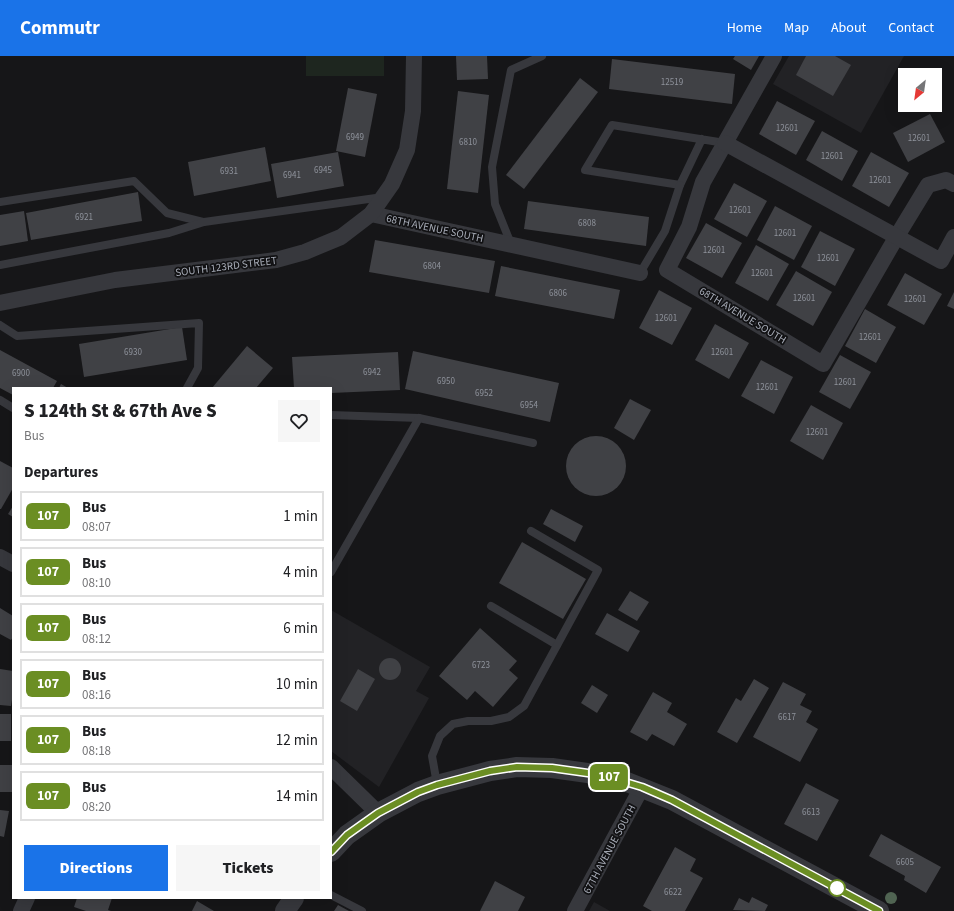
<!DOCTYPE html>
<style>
:root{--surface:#fff;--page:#f6f6f6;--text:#202124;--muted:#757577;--line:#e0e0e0;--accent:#1a73e8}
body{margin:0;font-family:"Source Sans 3",sans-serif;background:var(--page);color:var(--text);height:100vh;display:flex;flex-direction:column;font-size:15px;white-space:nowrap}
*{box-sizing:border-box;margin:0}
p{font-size:13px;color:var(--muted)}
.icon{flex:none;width:22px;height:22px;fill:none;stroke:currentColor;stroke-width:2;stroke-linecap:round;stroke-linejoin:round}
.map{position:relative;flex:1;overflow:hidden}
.drawer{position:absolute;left:12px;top:331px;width:320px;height:512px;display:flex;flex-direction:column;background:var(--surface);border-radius:0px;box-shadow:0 4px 16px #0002}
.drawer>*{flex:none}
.badge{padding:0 8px;border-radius:6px;font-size:14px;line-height:26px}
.needle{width:26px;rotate:209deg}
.buttons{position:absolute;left:898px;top:12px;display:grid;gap:8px}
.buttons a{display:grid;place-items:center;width:44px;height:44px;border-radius:0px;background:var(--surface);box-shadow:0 4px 16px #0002;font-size:20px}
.map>.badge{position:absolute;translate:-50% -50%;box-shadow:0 0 0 2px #fff}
h2{padding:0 12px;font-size:15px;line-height:36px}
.round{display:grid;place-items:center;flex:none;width:42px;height:42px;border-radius:0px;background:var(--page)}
.overview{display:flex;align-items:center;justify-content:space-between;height:68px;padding:0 12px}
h1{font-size:19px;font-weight:800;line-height:30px}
.primary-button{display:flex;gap:8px;margin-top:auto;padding:8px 12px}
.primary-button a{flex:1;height:46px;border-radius:0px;background:var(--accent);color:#fff;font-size:16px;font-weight:800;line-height:46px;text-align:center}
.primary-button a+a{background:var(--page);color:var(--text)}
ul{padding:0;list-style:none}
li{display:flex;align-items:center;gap:12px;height:50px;margin:0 8px 6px;padding:0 4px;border:2px solid var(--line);border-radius:0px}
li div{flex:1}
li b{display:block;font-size:15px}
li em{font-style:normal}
li .badge{min-width:44px;font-weight:700;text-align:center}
header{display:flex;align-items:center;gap:24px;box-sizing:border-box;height:56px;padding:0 20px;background:var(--accent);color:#fff}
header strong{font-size:19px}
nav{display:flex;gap:22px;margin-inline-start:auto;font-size:14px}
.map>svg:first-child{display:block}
</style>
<header>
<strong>Commutr</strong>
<nav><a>Home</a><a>Map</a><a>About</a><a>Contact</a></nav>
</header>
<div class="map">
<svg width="954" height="855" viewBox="0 0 954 855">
<rect width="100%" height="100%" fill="#161618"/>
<g fill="#222225">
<path d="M789 0H904L861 77 773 28Z"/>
<path d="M331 554 430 611 416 635 429 642 379 731 331 695Z"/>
<path d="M594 846 610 855H589Z"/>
</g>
<rect fill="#1e261f" x="306" y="0" width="78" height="20"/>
<g fill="#404145">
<path d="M456 0H487L488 23 457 24Z"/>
<path d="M735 0H759L751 14 733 3Z"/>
<path d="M806 0H835L851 9 833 40 796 19Z"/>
<path d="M612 3 735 18 732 48 609 33Z"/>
<path d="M580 22 598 36 524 133 506 119Z"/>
<path d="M348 32 377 38 365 101 336 95Z"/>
<path d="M458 35 489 39 478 137 447 133Z"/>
<path d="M777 45 815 65 796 99 759 78Z"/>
<path d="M930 58 945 86 908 106 893 77Z"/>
<path d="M822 75 858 95 842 125 806 104Z"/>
<path d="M265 91 271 125 194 140 188 106Z"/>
<path d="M338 96 344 130 277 142 271 108Z"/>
<path d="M871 96 909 117 889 151 852 130Z"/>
<path d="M734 127 767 145 747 181 714 163Z"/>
<path d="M138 136 142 165 31 184 26 157Z"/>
<path d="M528 145 649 161 646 190 524 173Z"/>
<path d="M775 150 812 170 794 204 757 184Z"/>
<path d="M24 155 28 185 0 190V159Z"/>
<path d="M706 167 742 187 722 222 686 202Z"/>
<path d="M820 175 855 193 835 230 801 211Z"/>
<path d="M375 184 495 205 489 237 369 216Z"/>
<path d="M756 189 789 208 768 245 735 227Z"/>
<path d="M501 210 620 234 614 263 495 240Z"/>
<path d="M796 215 832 236 813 270 776 249Z"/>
<path d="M905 217 942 238 924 269 887 249Z"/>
<path d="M659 234 692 252 672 289 639 272Z"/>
<path d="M954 236V253L947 250Z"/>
<path d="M865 253 896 271 876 307 845 290Z"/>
<path d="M715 268 749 287 729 323 695 304Z"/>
<path d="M182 271 187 304 84 321 79 288Z"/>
<path d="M247 290 273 312 256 332H212Z"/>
<path d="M0 294 57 325 53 332H13V339L0 332Z"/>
<path d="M413 295 559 327 550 366 405 333Z"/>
<path d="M398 296 400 334 331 337V332H294L292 301Z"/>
<path d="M840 299 871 316 850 353 819 336Z"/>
<path d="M761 304 793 321 774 358 741 340Z"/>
<path d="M61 328 68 332H59Z"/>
<path d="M630 343 651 354 634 384 614 372Z"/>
<path d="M811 349 843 367 823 404 790 385Z"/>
<circle cx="596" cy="410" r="30"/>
<path d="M0 405 13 412V432L1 453H0Z"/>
<path d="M13 450V461L8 458Z"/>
<path d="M551 453 583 470 575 486 543 468Z"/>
<path d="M522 486 586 523 563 563 499 527Z"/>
<path d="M630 535 649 546 637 565 618 554Z"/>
<path d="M0 552 13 560V581L11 584 0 578Z"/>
<path d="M607 557 640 575 628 596 595 578Z"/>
<path d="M480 572 517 605 509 614 518 622 493 651 475 635 467 644 439 620Z"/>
<circle cx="390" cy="613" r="11"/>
<path d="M0 613 13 615V637L11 650 0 649Z"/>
<path d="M358 613 375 623 357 655 340 645Z"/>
<path d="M754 623 769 632 737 687 717 676 736 642 741 645Z"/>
<path d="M783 626 806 638 800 649 812 655 806 666 818 673 800 706 753 681Z"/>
<path d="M592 629 608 639 597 657 581 647Z"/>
<path d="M653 636 672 647 667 656 687 668 674 690 652 678 647 685 630 676Z"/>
<rect x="0" y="658" width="11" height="27"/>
<rect x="0" y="709" width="12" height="27"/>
<path d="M806 727 839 744 817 785 784 768Z"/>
<path d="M0 754 9 755 4 781 0 780Z"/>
<path d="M881 778 941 811 926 837 904 824 905 820 869 800Z"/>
<path d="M675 791 696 803 690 815 703 822 685 855H652L643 850Z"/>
<path d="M495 825 525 841 518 855H480Z"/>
<path d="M752 841 768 849 765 855 733 854 739 842 749 847Z"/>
<path d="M77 842H112L108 854 111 855H86L74 851Z"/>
<path d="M197 845 214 855H192Z"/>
<path d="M338 849 349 855H334Z"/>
</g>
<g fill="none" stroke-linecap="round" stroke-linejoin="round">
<g stroke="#37383d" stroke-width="8">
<path d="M702 83 680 129 585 114 612 69 725 87"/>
<path d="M0 146 134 125 167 157 203 166"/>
<path d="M511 188 495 148 492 111 511 14 542 0"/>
<path d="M0 209 169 177 204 166 383 141"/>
<path d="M640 217 665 175 680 129"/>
<path d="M0 269 17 280 199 267 198 312 187 332"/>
<path d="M0 344 13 352"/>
<path d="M331 359 419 362 533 387"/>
<path d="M331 516 419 362"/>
<path d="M491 550 557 589"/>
<path d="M437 728 432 700 440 680 453 668 468 665H491L509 661 524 650 598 514 531 475"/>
<path d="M331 839 362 855"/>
</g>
<g stroke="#37383d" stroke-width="16">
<path d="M774 0 703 126 689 171 667 214 823 308 897 180 928 129 946 124 954 128"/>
<path d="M725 87 941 205 954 181"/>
<path d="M371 158 640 217"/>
<path d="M0 247 115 224 276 204 305 196 341 181 371 158 392 128 407 94 413 55 414 0"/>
<path d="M0 501 13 508"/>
<path d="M331 711 378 757"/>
<path d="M21 855 27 842"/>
<path d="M575 855 642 731"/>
</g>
<g stroke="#37383d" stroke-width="20">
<path d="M331 796 347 779 378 757 418 736 437 729 490 715 517 711 552 712 602 719 622 724 672 744 879 855"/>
<path d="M285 855 294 842"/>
</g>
</g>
<circle fill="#506452" cx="891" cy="842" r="6"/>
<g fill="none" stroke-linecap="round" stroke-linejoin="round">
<defs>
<path id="line" d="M331 796 347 779 378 757 418 736 437 729 490 715 517 711 552 712 602 719 642 731 672 744 879 855"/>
</defs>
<use href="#line" stroke="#fff" stroke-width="9"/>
<use href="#line" stroke="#6b8e23" stroke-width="6"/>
</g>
<circle fill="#fff" stroke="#6b8e23" stroke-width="2" cx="837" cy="832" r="8"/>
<g text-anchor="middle" stroke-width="3.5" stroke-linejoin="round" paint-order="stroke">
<g font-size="9" fill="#8e929b">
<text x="672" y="29">12519</text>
<text x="787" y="75">12601</text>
<text x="355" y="84">6949</text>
<text x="919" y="85">12601</text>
<text x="468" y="89">6810</text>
<text x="832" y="103">12601</text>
<text x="323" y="117">6945</text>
<text x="229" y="118">6931</text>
<text x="292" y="122">6941</text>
<text x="880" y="127">12601</text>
<text x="740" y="157">12601</text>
<text x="84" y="164">6921</text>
<text x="587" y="170">6808</text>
<text x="785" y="180">12601</text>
<text x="714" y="197">12601</text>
<text x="828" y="205">12601</text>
<text x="432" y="213">6804</text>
<text x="762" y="220">12601</text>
<text x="558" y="240">6806</text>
<text x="804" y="245">12601</text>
<text x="915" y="246">12601</text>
<text x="666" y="265">12601</text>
<text x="870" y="284">12601</text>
<text x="133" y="299">6930</text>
<text x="722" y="299">12601</text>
<text x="372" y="319">6942</text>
<text x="21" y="320">6900</text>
<text x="446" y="328">6950</text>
<text x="845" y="329">12601</text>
<text x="767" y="334">12601</text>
<text x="484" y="340">6952</text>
<text x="529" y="352">6954</text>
<text x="817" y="379">12601</text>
<text x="481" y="612">6723</text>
<text x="787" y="664">6617</text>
<text x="811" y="759">6613</text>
<text x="905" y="809">6605</text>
<text x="673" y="839">6622</text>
</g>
<g font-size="11" fill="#a8adb8" stroke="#111113">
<text transform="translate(435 172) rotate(12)" y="4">68TH AVENUE SOUTH</text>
<text transform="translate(226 210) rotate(-7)" y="4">SOUTH 123RD STREET</text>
<text transform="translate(743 259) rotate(31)" y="4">68TH AVENUE SOUTH</text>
<text transform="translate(609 793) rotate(-62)" y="4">67TH AVENUE SOUTH</text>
</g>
</g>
</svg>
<div class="buttons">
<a><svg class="needle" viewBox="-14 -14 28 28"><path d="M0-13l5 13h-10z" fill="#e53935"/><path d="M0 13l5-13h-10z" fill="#757577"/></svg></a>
</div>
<b class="badge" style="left:609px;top:721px;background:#6b8e23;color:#fff">107</b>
<section class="drawer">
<div class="overview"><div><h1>S 124th St &amp; 67th Ave S</h1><p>Bus</p></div><a class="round"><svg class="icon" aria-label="heart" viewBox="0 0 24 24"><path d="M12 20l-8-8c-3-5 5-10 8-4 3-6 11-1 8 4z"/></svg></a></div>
<h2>Departures</h2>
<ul>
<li><span class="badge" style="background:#6b8e23;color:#fff">107</span><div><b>Bus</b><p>08:07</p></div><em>1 min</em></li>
<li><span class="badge" style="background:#6b8e23;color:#fff">107</span><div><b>Bus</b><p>08:10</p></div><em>4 min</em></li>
<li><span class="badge" style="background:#6b8e23;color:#fff">107</span><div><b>Bus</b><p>08:12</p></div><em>6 min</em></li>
<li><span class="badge" style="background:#6b8e23;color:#fff">107</span><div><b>Bus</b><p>08:16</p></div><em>10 min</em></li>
<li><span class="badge" style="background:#6b8e23;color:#fff">107</span><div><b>Bus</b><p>08:18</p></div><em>12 min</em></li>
<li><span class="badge" style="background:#6b8e23;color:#fff">107</span><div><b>Bus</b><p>08:20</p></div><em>14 min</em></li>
</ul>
<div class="primary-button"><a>Directions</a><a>Tickets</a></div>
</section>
</div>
